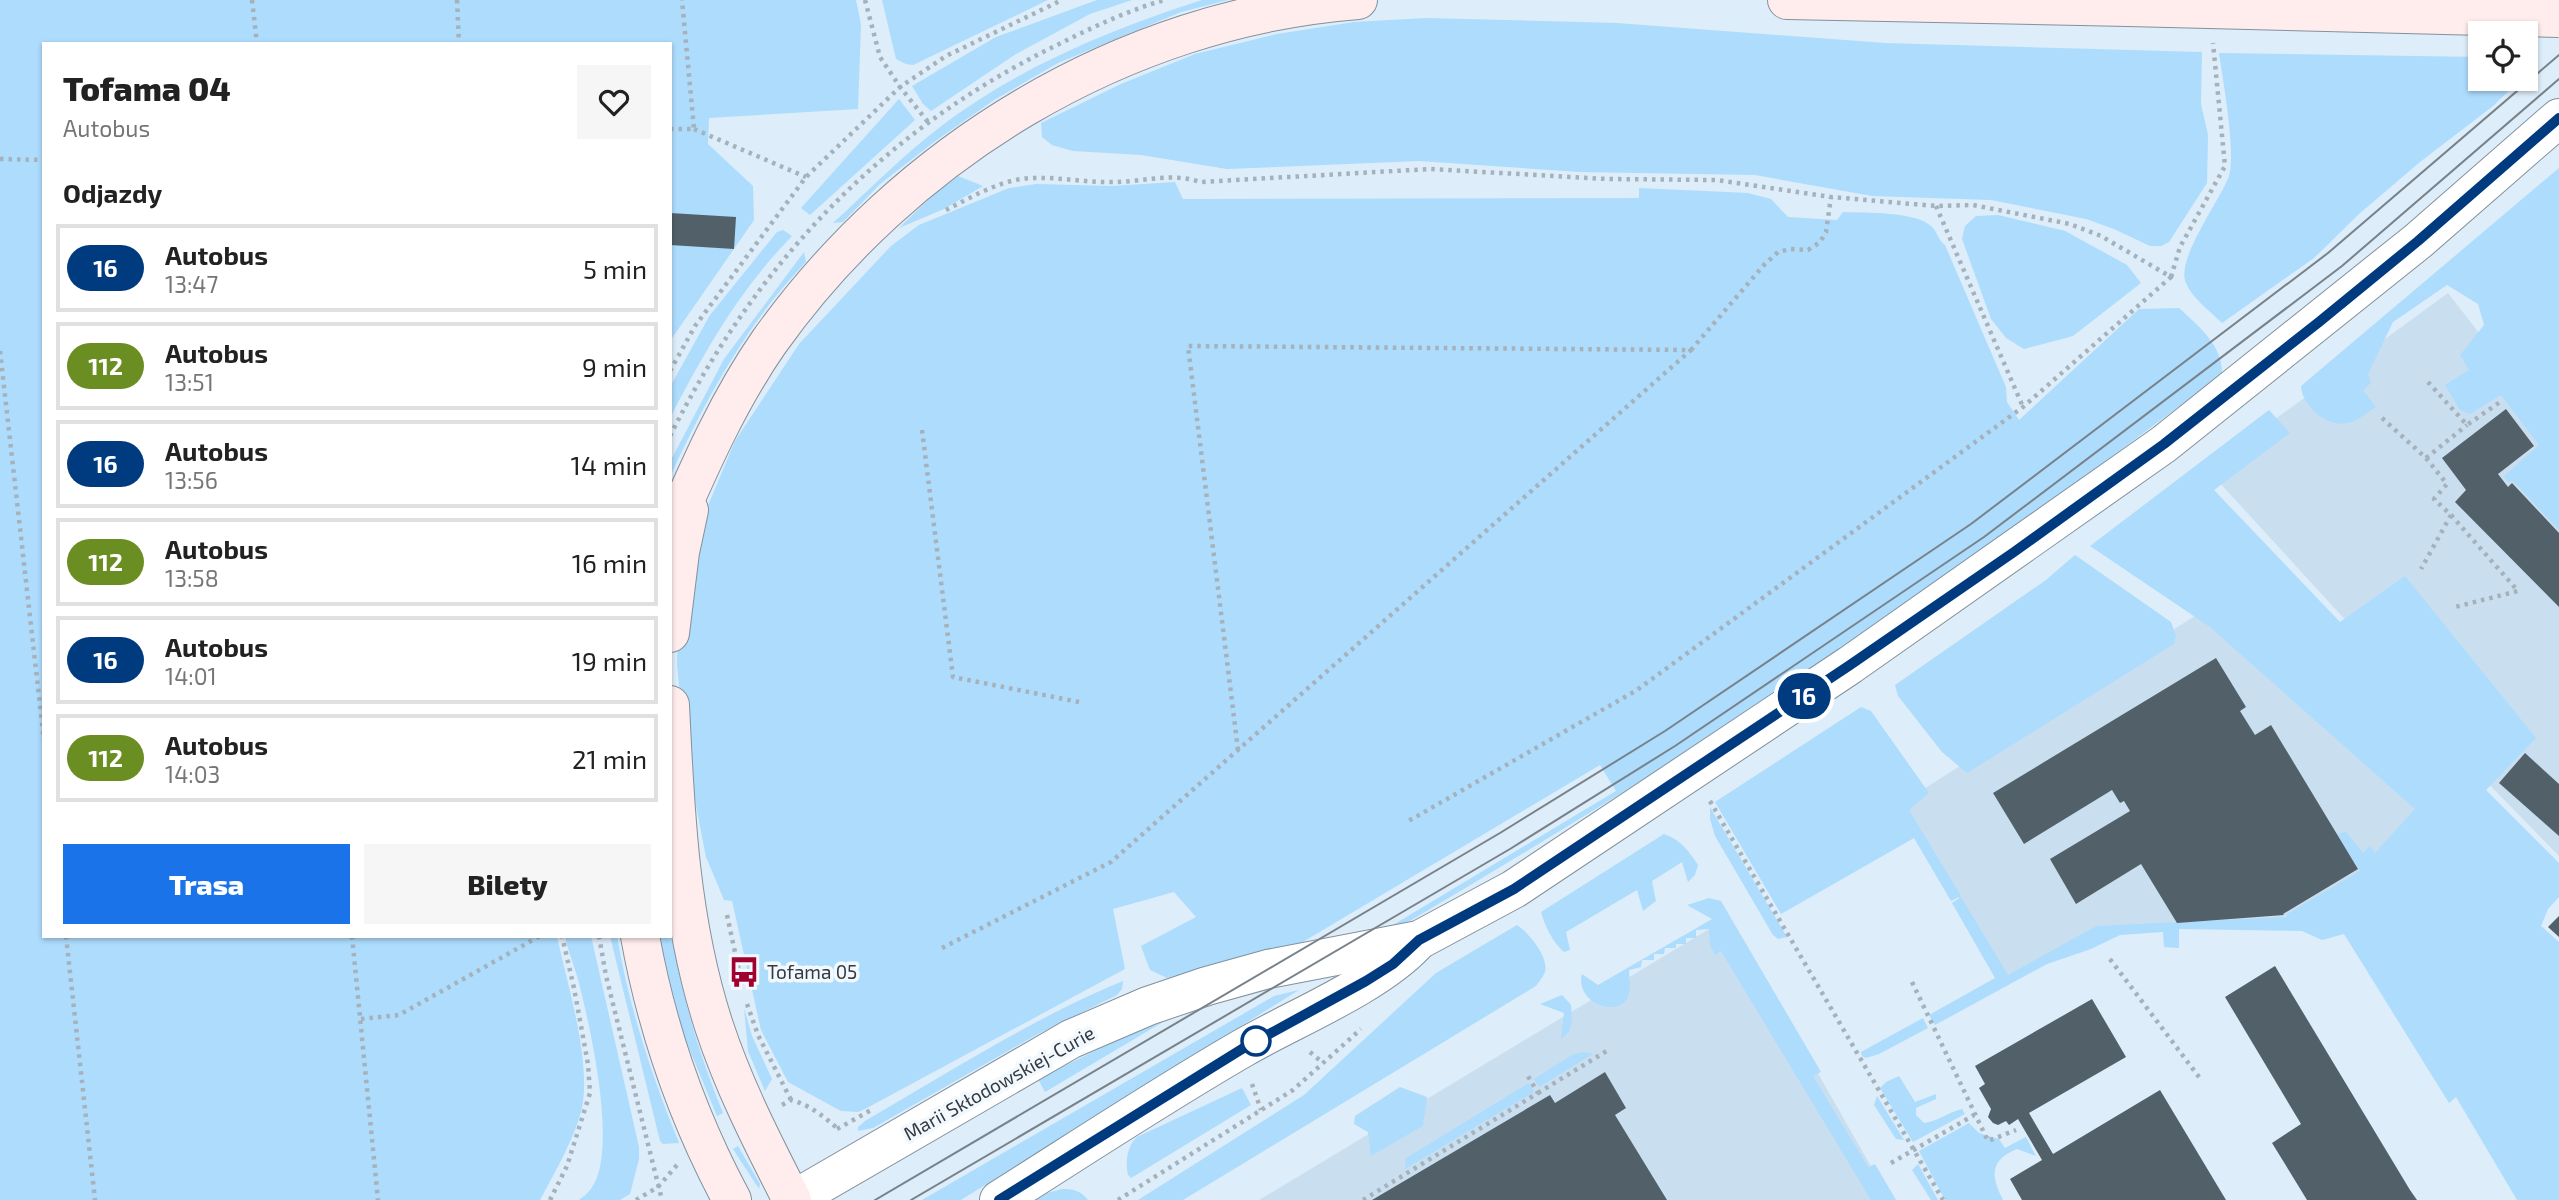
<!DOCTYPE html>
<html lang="pl">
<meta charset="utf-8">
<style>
:root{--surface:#fff;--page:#f6f6f6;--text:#222;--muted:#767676;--line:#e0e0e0;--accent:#1a73e8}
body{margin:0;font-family:"Exo 2",sans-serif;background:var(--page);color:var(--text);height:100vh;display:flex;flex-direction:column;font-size:26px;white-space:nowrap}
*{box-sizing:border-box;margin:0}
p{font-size:23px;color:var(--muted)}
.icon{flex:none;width:38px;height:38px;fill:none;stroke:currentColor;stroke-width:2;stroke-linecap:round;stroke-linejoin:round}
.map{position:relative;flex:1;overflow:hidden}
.drawer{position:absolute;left:42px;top:42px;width:630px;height:896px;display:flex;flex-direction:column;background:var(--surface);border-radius:0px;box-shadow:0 2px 5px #0004}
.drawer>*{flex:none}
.badge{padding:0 14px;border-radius:23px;font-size:24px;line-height:46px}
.buttons{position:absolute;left:2468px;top:21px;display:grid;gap:14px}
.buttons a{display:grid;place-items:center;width:70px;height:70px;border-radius:0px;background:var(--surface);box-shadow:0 2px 5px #0004;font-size:35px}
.map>.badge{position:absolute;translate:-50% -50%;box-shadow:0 0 0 4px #fff}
h2{padding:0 21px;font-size:26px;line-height:63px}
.round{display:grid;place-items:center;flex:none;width:74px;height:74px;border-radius:0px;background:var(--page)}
.overview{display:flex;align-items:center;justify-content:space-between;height:119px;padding:0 21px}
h1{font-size:33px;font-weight:800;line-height:52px}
.cta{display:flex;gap:14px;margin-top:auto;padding:14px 21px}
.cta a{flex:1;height:80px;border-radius:0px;background:var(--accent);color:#fff;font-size:28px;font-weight:800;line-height:80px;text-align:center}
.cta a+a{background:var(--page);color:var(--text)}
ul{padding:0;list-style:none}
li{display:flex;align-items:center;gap:21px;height:88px;margin:0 14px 10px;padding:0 7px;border:4px solid var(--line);border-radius:0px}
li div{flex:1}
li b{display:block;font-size:26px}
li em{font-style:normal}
li .badge{min-width:77px;font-weight:700;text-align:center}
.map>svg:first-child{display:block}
</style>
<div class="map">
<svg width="2559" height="1200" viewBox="0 0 2559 1200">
<rect width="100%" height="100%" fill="#ddedf9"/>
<g fill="#c9dfef">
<path d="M2448 293 2559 436V856L2477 772 2417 698 2207 469Z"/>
<path d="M2201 612 2424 809 2372 874 2290 922 2096 926 2007 978 1902 803Z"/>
<path d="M1729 917 1890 1200H1259Z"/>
</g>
<g fill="#addcfd">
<path d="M0 0H856L861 24 858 109 709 118 708 144 753 186 754 220 670 341V44H44V936H557C567 984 593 1065 581 1112 572 1143 555 1172 540 1200H0Z"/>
<path d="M882 0H1048L913 65 906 64 896 59Z"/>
<path d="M1097 0H1132L1090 14 1016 54 931 111 923 104 912 86 996 37Z"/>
<path d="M1202 0H1228L1181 12 1058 63 994 100 934 142 880 184 843 222 833 223C868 191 902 156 940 127 1017 68 1111 29 1202 0Z"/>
<path d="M1426 18 1617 23 1885 43 2202 52 2201 104 2208 135 2207 183 2169 242 2161 246H2150L2114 229 2086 219 1991 200 1872 196 1755 175 1580 172 1419 161 1227 169 1141 155 1073 151 1052 145 1042 137 1041 123 1121 84 1195 54 1277 34 1354 22Z"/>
<path d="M2219 53 2480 57V79H2521L2493 106 2420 162 2359 214 2314 258 2222 323C2210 311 2192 298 2186 283 2175 260 2221 199 2229 176 2236 153 2223 80 2219 53Z"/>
<path d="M899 99 915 120 810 215 801 208Z"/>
<path d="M2559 168V530L2513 481 2508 482 2504 476 2539 445 2501 395 2470 414 2460 410 2445 385 2469 370 2460 355 2484 325 2478 304 2447 285 2393 322 2368 374 2371 383 2363 390 2376 407C2367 412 2357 422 2347 423 2327 428 2302 406 2301 386Z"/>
<path d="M958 176 983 186 944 209 899 228 932 196Z"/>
<path d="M1175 182 1183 199 1639 198V188L1748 193 1771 199 1788 217 1837 220 1843 212C1864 213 1917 211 1932 227 1938 233 1937 239 1945 245L2006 387 2007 402 2019 420 2139 309 2179 308C2198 326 2223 345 2222 374 2097 468 1971 562 1842 650 1701 746 1555 835 1408 922L1393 925 1616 791 1600 765 1286 952 1210 967 1167 978 1150 970 1141 946 1196 917 1174 892 1113 909 1125 969 865 1109 858 1112 841 1111 788 1082 761 1030 732 901 724 900 706 857 685 749 677 665 679 609 697 532 735 441 799 344 891 246 919 225 1009 188 1036 184 1111 186Z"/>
<path d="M1998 215 2065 231 2127 265 2141 283 2073 336 2024 349 2006 338 1991 319 1962 239 1965 226 1976 216Z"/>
<path d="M783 230 792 236C740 289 704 352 670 418V387L710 315 777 232Z"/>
<path d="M804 252 806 262C747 323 705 400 670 477L671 460 724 359Z"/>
<path d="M2269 410 2290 433 2214 490 2340 622 2405 576 2536 738 2486 790 2559 863V897L2548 909 2541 926 2559 942V1200H2517L2456 1097 2449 1103 2344 934 2322 940 2302 931 2179 929V948L2164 947 2163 932 2120 935 2091 949 2047 964 1935 1025 1929 1015 1995 978 1952 903 1961 897 2008 975 2096 926 2287 917V914L2360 871 2337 834 2346 832 2363 853 2370 846 2375 853 2415 809 2210 627 2090 546Z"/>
<path d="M2075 555 2171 622 2176 636 2174 644 1967 773 1942 752 1898 696 1895 685 2046 580Z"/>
<path d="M1861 707 1871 711 1929 793 1909 810 1961 896 1951 901 1914 838 1781 914 1715 802Z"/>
<path d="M1710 807 1787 937 1778 939 1773 935 1715 836 1710 819Z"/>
<path d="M1664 834C1681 840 1688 850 1698 865L1695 875 1688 882 1682 862 1652 881 1656 901 1643 911 1637 890 1566 932 1570 950 1564 952C1553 942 1545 927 1541 912Z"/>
<path d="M1709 898 1721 901 1821 1072 1813 1076 1868 1167 1875 1164 1896 1200H1871L1721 951 1715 955 1710 945 1709 929 1696 930V938H1686V944H1676V948H1665L1664 954H1654V960H1642L1641 967 1629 970C1629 977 1631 986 1629 993 1623 1021 1574 1004 1582 974L1598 985 1712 919 1687 905Z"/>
<path d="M670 922C679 988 698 1052 723 1113L717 1116 682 1031 660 944 659 936H670Z"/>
<path d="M1517 925C1529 933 1549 957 1545 972 1543 977 1539 982 1536 986L1183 1200H1138L1304 1095 1436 973Z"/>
<path d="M565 936H591L639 1147V1159L630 1194 620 1200H579C583 1197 588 1193 591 1189 619 1151 590 1027 579 983 575 967 568 952 565 936Z"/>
<path d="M610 936H617C629 1008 652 1076 679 1143L663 1144 660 1141Z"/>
<path d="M1123 981 1122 989 1117 995 1036 1035 873 1128 858 1131V1127L865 1121C950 1072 1033 1018 1123 981Z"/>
<path d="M1299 990 961 1200H922L1274 996Z"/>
<path d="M1562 995 1571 1005C1572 1018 1574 1031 1561 1039L1564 1013 1540 1004Z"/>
<path d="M744 1008 752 1036 772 1079 765 1091 748 1051Z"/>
<path d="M1923 1018 1928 1028 1879 1054 1866 1058 1862 1056 1861 1052Z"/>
<path d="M1163 1022 1045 1092 1038 1079 1135 1031Z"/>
<path d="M1583 1052 1593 1054 1539 1087 1534 1079 1572 1055Z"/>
<path d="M1899 1076 1915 1102 1936 1094V1099L1916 1108V1115L1924 1123C1939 1121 1948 1112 1962 1109L1965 1114 1913 1142 1880 1088 1886 1082Z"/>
<path d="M1529 1083 1534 1092 1405 1169 1406 1158Z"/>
<path d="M1400 1087 1427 1097 1423 1126 1371 1156 1368 1132 1354 1124 1355 1116Z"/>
<path d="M1242 1088 1251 1105 1131 1178 1128 1175C1125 1162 1127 1146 1137 1137Z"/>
<path d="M1877 1096 1904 1140 1896 1139 1874 1105Z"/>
<path d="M1969 1123 1979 1133 1999 1139 2005 1148 2026 1137 2036 1156 2017 1149C1989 1160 1991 1177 2003 1200H1945L1919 1151Z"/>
<path d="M738 1146 760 1184 759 1189 733 1149Z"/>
<path d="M1918 1164 1938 1200H1931L1912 1170Z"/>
<path d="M1062 1189C1074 1189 1081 1191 1088 1200H1036L1047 1193Z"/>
</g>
<g fill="#52606a">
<path d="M670 213 736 217 734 249 670 245Z"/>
<path d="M2506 409 2534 446 2498 474 2508 487 2512 483 2559 533V607L2455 502 2466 490 2442 458Z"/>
<path d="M2216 658 2246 707 2240 711 2255 735 2271 725 2358 869 2283 914 2284 915 2177 923 2141 864 2076 904 2050 859 2130 811 2124 801 2120 803 2112 790 2024 844 1993 793Z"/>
<path d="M2525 753 2559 784V836L2499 783Z"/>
<path d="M2559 916V937L2548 927Z"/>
<path d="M2275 966 2410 1190 2417 1200H2307L2285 1164 2272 1143 2301 1124 2225 997Z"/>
<path d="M2092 999 2126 1057 2029 1113 2053 1154 2160 1090 2226 1200H2022L2010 1179 2042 1160 2018 1119 2009 1125 2006 1121 1998 1125 1993 1123 1988 1117 1991 1109 1979 1088 1985 1084 1975 1066Z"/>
<path d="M1605 1072 1626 1108 1615 1115 1667 1200H1372L1550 1095 1555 1103Z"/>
</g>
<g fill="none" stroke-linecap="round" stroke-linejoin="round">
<defs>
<g id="tertiary">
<path d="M793 1200 1071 1039 1148 1006 1207 986 1268 969 1419 940 1514 889 1850 665 2164 444 2418 241 2559 118"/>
<path d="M999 1200C1080 1149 1160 1096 1243 1048 1295 1018 1375 986 1415 944"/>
</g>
<g id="secondary">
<path d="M1787 0 2128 7"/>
<path d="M670 534C699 468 728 401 769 342 904 152 1123 18 1358 0"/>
<path d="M670 633 680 552 689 510"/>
<path d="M670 705C675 813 680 922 714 1026 734 1087 763 1143 792 1200"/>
<path d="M640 936C657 1030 687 1116 732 1200"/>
</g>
</defs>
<use href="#tertiary" stroke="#82919c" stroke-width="40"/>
<use href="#secondary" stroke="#82919c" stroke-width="40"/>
<g stroke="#a5b1bb" stroke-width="4.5" stroke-dasharray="3.5 5" stroke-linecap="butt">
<path d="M252 0 257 44"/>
<path d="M457 0 459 44"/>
<path d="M865 0 880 57 900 87 928 122"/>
<path d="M670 129H694L682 0"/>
<path d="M694 129 806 177"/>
<path d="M0 159 44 160"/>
<path d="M1936 206 2023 407"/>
<path d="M946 210C970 198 995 183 1021 179 1052 175 1083 183 1114 182 1142 182 1173 172 1200 182L1430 169 1607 179 1716 180 1831 197 1936 206 1973 205 2070 224 2101 236 2171 277 2023 407 1637 690 1405 823"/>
<path d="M2171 277 2180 247 2225 166 2213 43"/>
<path d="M1691 350 1764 265 1778 252 1791 249 1808 250 1820 242 1826 232 1831 197"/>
<path d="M0 351 44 741"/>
<path d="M670 371 695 326 806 177 900 87 946 56 1062 0"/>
<path d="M2428 382 2467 425 2500 402"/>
<path d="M2382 418 2426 458 2447 484 2434 499 2451 515 2421 569"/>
<path d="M922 430 953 677 1079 702"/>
<path d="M670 436C755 266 877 136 1047 50 1085 31 1123 12 1164 0"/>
<path d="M2426 458 2467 425"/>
<path d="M2451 515 2518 591 2455 607"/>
<path d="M1710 801 1943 1200"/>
<path d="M727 915 742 985"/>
<path d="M66 936 95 1200"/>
<path d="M352 936 378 1200"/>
<path d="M599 936 606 976 662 1200"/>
<path d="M942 948 1111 862 1691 350 1188 346 1238 750"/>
<path d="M2110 959 2202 1081"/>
<path d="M1912 982 1988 1141 2016 1130"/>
<path d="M747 1004 758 1035 791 1100"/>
<path d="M361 1019 399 1015 540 936"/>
<path d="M1310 1052 1323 1063"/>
<path d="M1252 1084 1261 1110"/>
<path d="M1538 1093 1610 1049"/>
<path d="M782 1105 791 1100C810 1105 823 1116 837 1128"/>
<path d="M837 1129 873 1109"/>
<path d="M1891 1163 1974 1115"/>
<path d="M550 1200 567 1166 590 1093 588 1064 574 988 562 936"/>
<path d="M636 1200 658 1187 677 1165"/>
<path d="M1118 1200 1293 1090 1361 1029"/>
<path d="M1363 1200 1538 1093 1526 1073"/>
</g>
<use href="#tertiary" stroke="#fff" stroke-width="38"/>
<use href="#secondary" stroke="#ffeced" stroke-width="38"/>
<g stroke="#78828a" stroke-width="2">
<path d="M875 1200 1500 833 1665 731 1971 524 2328 253 2559 55"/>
<path d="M911 1200 1510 849 1675 746 1984 537 2342 266 2559 79"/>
</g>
<defs>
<path id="secondary-bridge" d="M2128 7 2559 18"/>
</defs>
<use href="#secondary-bridge" stroke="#82919c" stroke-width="40" stroke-linecap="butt"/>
<use href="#secondary-bridge" stroke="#ffeced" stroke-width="38"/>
</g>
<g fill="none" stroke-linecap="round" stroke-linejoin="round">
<defs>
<path id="line" d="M999 1200 1242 1049 1366 981 1393 964 1419 940 1514 889 1850 665 2014 552 2164 444 2319 322 2418 241 2559 118"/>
</defs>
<use href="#line" stroke="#fff" stroke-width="16"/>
<use href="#line" stroke="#003b80" stroke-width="10"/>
</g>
<defs>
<symbol id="bus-bare" viewBox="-9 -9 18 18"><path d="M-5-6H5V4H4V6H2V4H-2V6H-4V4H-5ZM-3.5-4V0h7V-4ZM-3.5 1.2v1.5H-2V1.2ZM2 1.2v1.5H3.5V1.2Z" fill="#a10131" stroke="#f2f9fe" stroke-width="2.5" paint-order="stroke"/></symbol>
</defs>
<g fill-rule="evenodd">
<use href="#bus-bare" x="722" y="950" width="44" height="44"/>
</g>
<circle fill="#fff" stroke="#003b80" stroke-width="3.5" cx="1256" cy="1041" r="14"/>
<g text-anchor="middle" stroke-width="7" stroke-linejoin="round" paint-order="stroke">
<g font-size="19" fill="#343a3f" stroke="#f2f9fe" text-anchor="start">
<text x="767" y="979">Tofama 05</text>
</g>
<g font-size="19" fill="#343a3f" stroke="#f2f9fe">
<text transform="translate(999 1083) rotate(-29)" y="7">Marii Skłodowskiej-Curie</text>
</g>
</g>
</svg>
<div class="buttons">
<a><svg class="icon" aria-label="locate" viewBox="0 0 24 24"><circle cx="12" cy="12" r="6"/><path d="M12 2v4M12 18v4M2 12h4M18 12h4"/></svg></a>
</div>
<b class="badge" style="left:1804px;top:696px;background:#003b80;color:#fff">16</b>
<section class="drawer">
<div class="overview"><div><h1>Tofama 04</h1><p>Autobus</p></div><a class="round"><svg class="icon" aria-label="heart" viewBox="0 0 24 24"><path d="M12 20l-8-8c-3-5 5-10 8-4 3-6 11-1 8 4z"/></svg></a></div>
<h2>Odjazdy</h2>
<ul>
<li><span class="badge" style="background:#003b80;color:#fff">16</span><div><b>Autobus</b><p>13:47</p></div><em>5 min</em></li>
<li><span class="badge" style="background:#6b8e23;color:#fff">112</span><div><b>Autobus</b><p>13:51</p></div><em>9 min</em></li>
<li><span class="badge" style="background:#003b80;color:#fff">16</span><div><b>Autobus</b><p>13:56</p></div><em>14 min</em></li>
<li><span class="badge" style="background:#6b8e23;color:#fff">112</span><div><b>Autobus</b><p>13:58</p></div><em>16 min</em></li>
<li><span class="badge" style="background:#003b80;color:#fff">16</span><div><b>Autobus</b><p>14:01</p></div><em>19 min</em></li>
<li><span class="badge" style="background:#6b8e23;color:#fff">112</span><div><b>Autobus</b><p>14:03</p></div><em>21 min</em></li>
</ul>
<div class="cta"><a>Trasa</a><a>Bilety</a></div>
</section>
</div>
